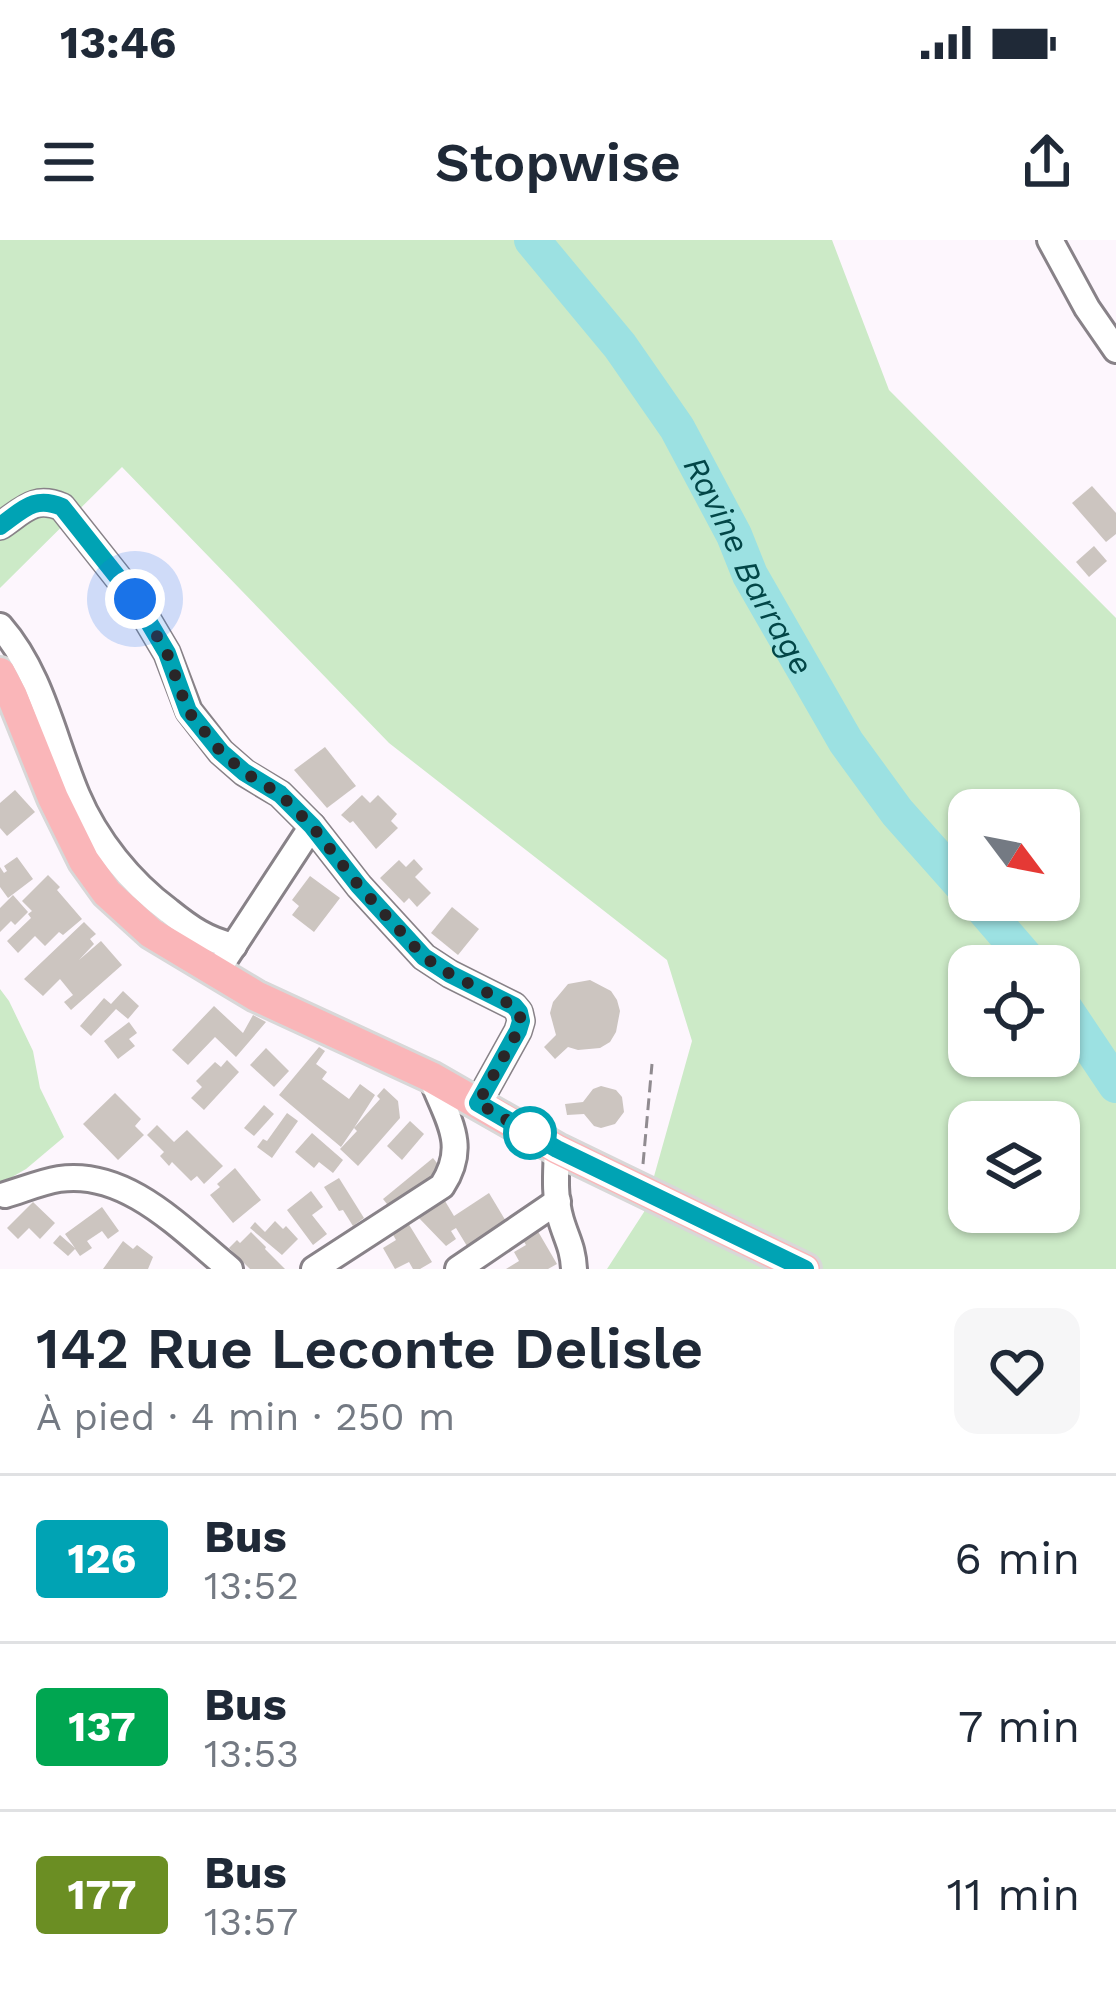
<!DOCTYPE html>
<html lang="fr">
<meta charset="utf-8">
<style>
:root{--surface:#fff;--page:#f6f6f7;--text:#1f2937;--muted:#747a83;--line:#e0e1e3}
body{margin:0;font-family:"Work Sans",sans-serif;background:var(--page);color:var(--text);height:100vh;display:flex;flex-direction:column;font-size:45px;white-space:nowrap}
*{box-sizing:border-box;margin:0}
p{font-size:39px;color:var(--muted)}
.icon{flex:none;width:66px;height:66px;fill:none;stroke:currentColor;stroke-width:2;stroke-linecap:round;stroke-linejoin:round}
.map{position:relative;height:1029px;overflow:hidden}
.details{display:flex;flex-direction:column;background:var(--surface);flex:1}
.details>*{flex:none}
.badge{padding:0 24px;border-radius:9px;font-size:42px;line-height:78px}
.needle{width:78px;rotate:122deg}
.tools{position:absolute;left:948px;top:549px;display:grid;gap:24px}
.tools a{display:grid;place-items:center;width:132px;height:132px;border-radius:24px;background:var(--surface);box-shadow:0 3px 9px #0004;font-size:60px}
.you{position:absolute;width:60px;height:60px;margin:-30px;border:9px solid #fff;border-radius:50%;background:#1a73e8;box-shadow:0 0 0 18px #1a73e833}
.map>.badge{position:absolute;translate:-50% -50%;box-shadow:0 0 0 6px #fff}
.round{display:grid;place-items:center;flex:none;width:126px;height:126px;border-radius:24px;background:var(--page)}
.summary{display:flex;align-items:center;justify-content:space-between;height:204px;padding:0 36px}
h1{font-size:57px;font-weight:600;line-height:90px}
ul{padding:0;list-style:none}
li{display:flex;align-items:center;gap:36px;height:168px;padding:0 36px;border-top:3px solid var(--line)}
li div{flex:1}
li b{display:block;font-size:45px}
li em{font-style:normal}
li .badge{min-width:132px;font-weight:700;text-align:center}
.status{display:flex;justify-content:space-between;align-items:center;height:84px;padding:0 60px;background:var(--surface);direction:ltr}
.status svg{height:33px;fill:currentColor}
header{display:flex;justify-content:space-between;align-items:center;height:156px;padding:0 36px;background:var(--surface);font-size:54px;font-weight:600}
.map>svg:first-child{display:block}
</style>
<div class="status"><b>13:46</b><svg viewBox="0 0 49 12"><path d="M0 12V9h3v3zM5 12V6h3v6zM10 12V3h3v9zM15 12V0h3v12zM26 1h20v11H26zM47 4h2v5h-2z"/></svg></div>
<header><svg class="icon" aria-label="menu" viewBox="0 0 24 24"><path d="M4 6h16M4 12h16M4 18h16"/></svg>Stopwise<svg class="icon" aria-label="share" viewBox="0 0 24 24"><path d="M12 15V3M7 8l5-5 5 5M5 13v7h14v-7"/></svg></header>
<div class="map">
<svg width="1116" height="1029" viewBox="0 0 1116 1029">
<rect width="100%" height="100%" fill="#fdf6fd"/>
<g fill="#cceac7" fill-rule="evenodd">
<path d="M0 0H832L889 150 1116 378V1029H607L644 972 692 801 667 720 389 503 122 227 0 348ZM969 570H1059V660H969ZM969 726H1059V816H969ZM969 882H1059V972H969Z"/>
<path d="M0 749 9 761 33 811 40 848 64 897 26 929 0 944Z"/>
</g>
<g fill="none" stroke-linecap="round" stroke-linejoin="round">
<g stroke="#9ce1e2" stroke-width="36">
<path id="s1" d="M532 0 620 106 677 188 734 295 750 335 846 502 897 572 969 653"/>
<path d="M976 660 1033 726"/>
<path d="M1059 760 1116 845"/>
</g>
</g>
<g fill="#ccc5c0">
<path d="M1092 246 1116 273V294L1106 302 1072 263Z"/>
<path d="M1094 306 1107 321 1089 337 1076 322Z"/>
<path d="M325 507 356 546 327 568 294 530Z"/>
<path d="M15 550 35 572 7 596 0 588V563Z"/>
<path d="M362 555 370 563 378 555 397 574 391 581 398 588 376 609 353 581 350 583 341 575Z"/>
<path d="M17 617 33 639 8 658 0 647V627L4 633 7 631 4 626Z"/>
<path d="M414 619 423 629 415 637 431 653 417 667 409 658 404 663 380 638 399 620 406 627Z"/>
<path d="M48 635 60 647 57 650 82 679 63 695 59 692 45 706 35 696 18 713 7 701 31 678 28 674 32 671 22 661Z"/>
<path d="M310 636 340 658 314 692 292 675 299 666 292 660Z"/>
<path d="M13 655 28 672 15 685 11 681 0 692V668Z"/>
<path d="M452 667 479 689 458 715 431 693Z"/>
<path d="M84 682 96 694 90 699 94 704 79 720 101 701 122 725 71 770 64 762 73 755 60 739 43 756 24 739Z"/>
<path d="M590 740 611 751 617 760 620 771 616 792 610 802 600 808 578 810 568 807 555 819 544 807 556 795 550 773 553 762 568 744Z"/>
<path d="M123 751 139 766 128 779 116 769 91 796 80 786 104 758 111 764Z"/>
<path d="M214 766 243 793 253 775 266 782 236 817 215 797 188 825 172 810Z"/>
<path d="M129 782 137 793 129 799 135 806 118 819 104 801Z"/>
<path d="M319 807 325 811 316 824 327 832 322 839 349 859 360 844 375 855 354 888 380 859 377 856 384 848 398 861 400 878 358 926 340 909 357 891 354 888 341 907 279 855Z"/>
<path d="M266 808 289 831 274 847 250 825Z"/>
<path d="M227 820 239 832 204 870 191 858 202 847 196 841 215 822 221 827Z"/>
<path d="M601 846 616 850 622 857 624 872 615 884 601 888 594 886 584 874 567 875 565 864 583 862 593 849Z"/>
<path d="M115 853 141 879 135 886 144 895 118 920 83 884Z"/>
<path d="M264 865 274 874 254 896 244 888Z"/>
<path d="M287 873 298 881 272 918 257 907 263 899 267 901Z"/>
<path d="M410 881 424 894 402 920 387 906Z"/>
<path d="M157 885 174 902 187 890 223 926 204 944 197 936 191 941 172 922 169 926 160 916 164 912 147 895Z"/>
<path d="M312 893 343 920 333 933 319 922 314 928 295 912Z"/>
<path d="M433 918 445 933 395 974 383 959Z"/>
<path d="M235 928 261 960 233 983 210 955 220 947 217 944Z"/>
<path d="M339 938 364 978 353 986 343 970 339 971 324 947Z"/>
<path d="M311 951 323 967 312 975 327 994 313 1005 287 970Z"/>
<path d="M489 953 510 988 470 1011 456 988 451 991 456 999 446 1006 418 977 445 961 454 976Z"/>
<path d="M33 962 55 983 40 999 29 988 18 999 7 988Z"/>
<path d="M102 967 119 991 108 999 102 991 87 1001 92 1008 80 1016 75 1009 68 1016 53 1003 60 995 75 1008 65 994Z"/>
<path d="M275 981 283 989 286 986 298 999 282 1015 250 988 255 982 265 992Z"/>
<path d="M408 983 432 1022 420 1029H413L409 1022 395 1029 383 1008 396 1000 392 993Z"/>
<path d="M536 988 557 1024 548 1029H506L519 1021 514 1012 526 1005 521 997Z"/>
<path d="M251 992 266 1007 265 1009 285 1029H250L229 1008 237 1000 240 1003Z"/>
<path d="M123 1001 133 1009 137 1005 153 1017 148 1029H103Z"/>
</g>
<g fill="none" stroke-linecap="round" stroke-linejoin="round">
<defs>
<g id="minor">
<path d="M1050 0 1087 68 1116 110"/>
<path d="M0 286C23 271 34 255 62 267L135 359 167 413 189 471 221 512 245 533 280 554 312 586 359 646 424 717 450 734 514 766 519 772 521 781 518 791 478 863"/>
<path d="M0 386C42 434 53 498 77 555 96 600 130 642 169 671 190 688 207 700 234 706"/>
<path d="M225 719 312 586"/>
<path d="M557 909C556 933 554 957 561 980 567 1000 573 1008 574 1029"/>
<path d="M5 955C22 950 41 942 59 939 127 929 182 990 230 1029"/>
<path d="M314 1029 442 946C469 905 447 879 431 837"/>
<path d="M458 1029 558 961"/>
</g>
<path id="major" d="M0 433 12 456 53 558 84 621 107 653 151 693 256 756 431 837 557 909 805 1029"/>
</defs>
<use href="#minor" stroke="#888288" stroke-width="30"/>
<use href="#major" stroke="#d8d8d8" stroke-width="36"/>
<path stroke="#908b90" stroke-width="3" stroke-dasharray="12 6" stroke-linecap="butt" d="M643 924 652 824"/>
<use href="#minor" stroke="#fff" stroke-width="24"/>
<use href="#major" stroke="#fab6b9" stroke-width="30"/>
</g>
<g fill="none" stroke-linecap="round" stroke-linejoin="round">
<defs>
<path id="line" d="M0 286C23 270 34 255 62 267L135 359 167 413 188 471 221 512 244 532 280 554 312 586 359 646 424 717 450 734 514 766 519 772 521 781 518 791 478 863 557 909 805 1029"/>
</defs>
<use href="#line" stroke="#fff" stroke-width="27"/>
<use href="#line" stroke="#00a3b4" stroke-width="18"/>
<path stroke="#292628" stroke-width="12" stroke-dasharray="0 21.6" d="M135 359 167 413 188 471 221 512 244 532 280 554 312 586 359 646 424 717 450 734 514 766 519 772 521 781 518 791 478 863 546 903 530 893"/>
</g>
<circle fill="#fff" stroke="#00a3b4" stroke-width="6" cx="530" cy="893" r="24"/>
<g text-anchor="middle" stroke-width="9" stroke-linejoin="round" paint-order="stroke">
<g font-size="33" font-style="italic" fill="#024647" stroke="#fff">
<text dy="12" stroke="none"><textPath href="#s1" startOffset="393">Ravine Barrage</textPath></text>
</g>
</g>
</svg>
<div class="tools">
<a><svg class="needle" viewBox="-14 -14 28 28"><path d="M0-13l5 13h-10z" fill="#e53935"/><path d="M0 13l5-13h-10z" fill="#747a83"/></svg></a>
<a><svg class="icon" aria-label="locate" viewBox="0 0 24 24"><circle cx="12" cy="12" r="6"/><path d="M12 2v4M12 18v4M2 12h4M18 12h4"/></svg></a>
<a><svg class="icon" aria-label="layers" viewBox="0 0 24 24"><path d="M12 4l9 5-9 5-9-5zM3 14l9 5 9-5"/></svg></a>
</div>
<div class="you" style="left:135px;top:359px"></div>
</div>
<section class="details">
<div class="summary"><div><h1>142 Rue Leconte Delisle</h1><p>À pied · 4 min · 250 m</p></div><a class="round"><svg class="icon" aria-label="heart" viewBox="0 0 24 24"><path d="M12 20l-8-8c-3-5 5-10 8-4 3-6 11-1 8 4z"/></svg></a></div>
<ul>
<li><span class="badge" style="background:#00a3b4;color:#fff">126</span><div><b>Bus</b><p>13:52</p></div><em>6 min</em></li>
<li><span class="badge" style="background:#00a651;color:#fff">137</span><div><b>Bus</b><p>13:53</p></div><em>7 min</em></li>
<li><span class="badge" style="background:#6b8e23;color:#fff">177</span><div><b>Bus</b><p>13:57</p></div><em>11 min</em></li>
</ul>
</section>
